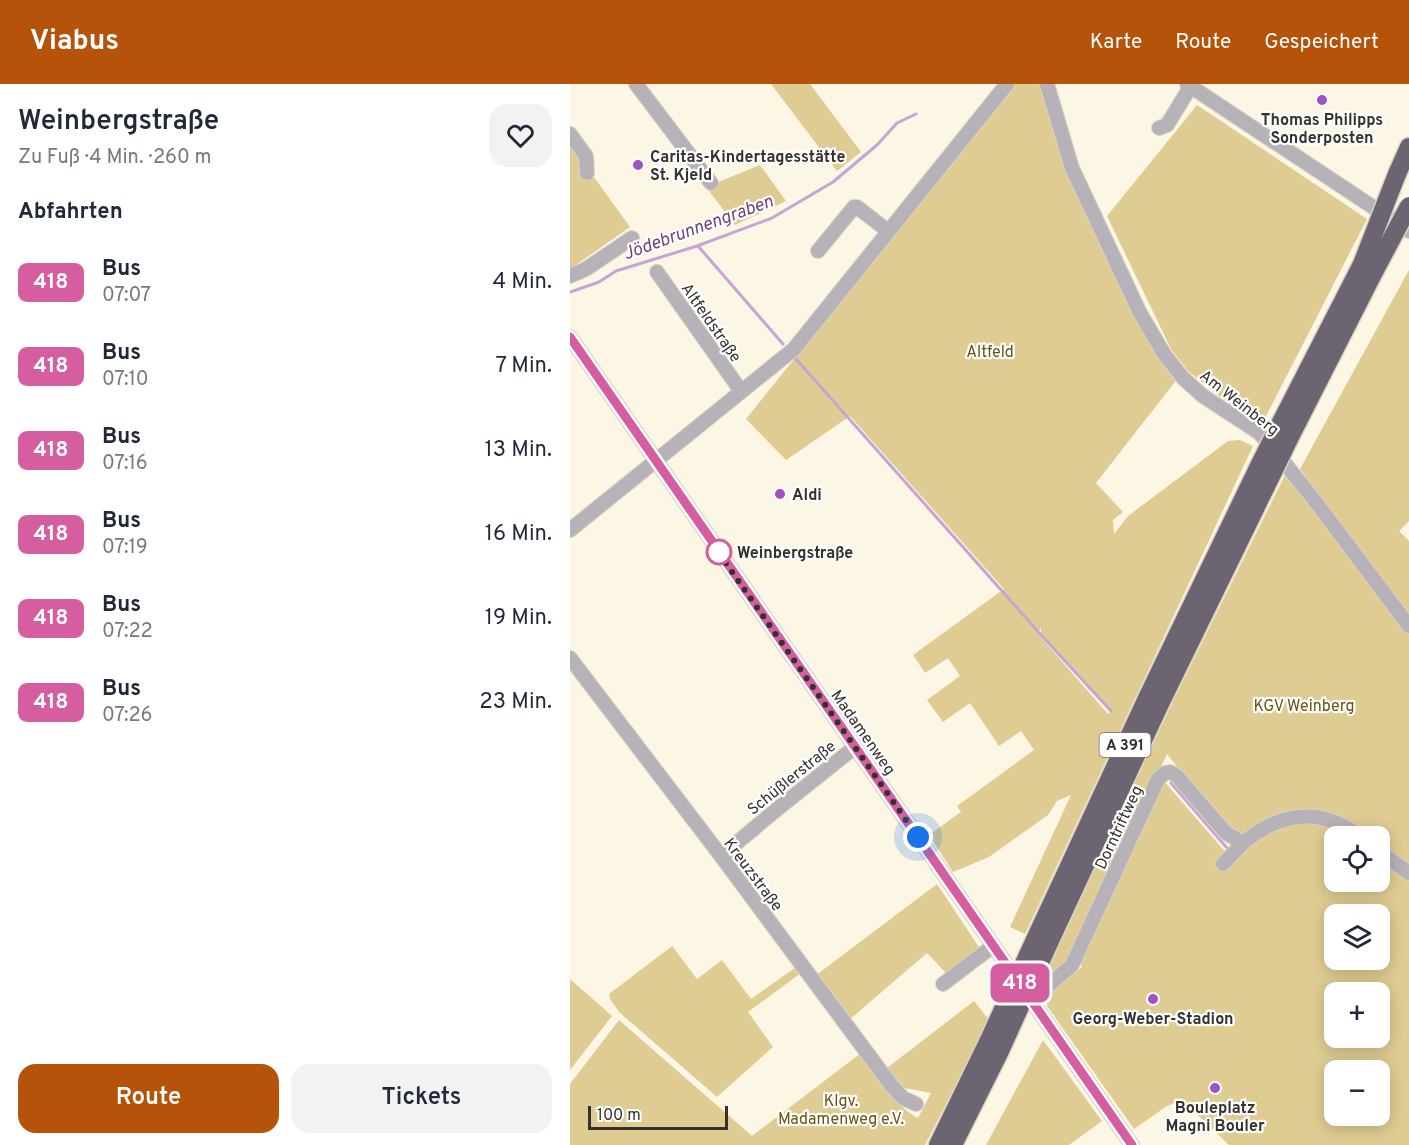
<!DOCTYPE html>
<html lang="de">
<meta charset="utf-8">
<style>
:root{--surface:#fff;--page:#f2f2f3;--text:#1f2937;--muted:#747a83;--accent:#b45309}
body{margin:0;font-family:Overpass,sans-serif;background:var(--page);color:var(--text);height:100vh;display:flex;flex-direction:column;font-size:22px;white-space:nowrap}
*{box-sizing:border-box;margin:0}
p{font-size:20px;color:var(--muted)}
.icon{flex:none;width:33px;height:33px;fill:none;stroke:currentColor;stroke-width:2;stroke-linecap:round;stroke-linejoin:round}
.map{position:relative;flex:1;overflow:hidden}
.panel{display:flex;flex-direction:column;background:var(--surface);width:570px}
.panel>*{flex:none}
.badge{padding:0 12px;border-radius:9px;font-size:21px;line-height:39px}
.fabs{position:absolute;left:754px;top:742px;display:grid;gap:12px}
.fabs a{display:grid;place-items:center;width:66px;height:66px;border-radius:12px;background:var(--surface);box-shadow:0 3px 15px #0003;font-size:30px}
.scale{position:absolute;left:18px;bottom:15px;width:140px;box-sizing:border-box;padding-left:6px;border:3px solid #34322c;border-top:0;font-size:16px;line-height:21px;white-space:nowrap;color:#34322c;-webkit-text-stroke:4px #fff;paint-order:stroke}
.you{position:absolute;width:30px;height:30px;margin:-15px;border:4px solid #fff;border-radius:50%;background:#1a73e8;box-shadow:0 0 0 9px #1a73e833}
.map>.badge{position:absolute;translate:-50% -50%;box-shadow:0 0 0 3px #fff}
h2{padding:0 18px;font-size:22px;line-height:54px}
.round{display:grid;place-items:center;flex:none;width:63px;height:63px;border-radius:18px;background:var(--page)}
.headline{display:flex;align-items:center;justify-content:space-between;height:102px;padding:0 18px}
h1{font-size:28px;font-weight:600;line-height:45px}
.button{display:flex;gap:12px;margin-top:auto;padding:12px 18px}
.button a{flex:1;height:69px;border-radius:18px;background:var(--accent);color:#fff;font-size:24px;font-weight:600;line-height:69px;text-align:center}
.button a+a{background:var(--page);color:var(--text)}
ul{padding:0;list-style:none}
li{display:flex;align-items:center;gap:18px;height:84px;padding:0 18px}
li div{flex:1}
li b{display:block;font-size:22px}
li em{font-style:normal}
li .badge{min-width:66px;font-weight:700;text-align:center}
header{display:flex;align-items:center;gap:36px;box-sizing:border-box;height:84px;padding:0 30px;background:var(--accent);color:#fff}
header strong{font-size:28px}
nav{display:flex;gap:33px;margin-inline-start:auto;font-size:21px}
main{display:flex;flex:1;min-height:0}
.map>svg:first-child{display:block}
</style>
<header>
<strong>Viabus</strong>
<nav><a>Karte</a><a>Route</a><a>Gespeichert</a></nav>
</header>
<main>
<section class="panel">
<div class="headline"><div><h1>Weinbergstraße</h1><p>Zu Fuß · 4 Min. · 260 m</p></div><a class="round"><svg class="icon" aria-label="heart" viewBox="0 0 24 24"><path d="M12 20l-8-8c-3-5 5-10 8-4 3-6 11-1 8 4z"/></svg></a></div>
<h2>Abfahrten</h2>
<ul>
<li><span class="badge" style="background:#d45e9f;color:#fff">418</span><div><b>Bus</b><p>07:07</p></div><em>4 Min.</em></li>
<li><span class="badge" style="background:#d45e9f;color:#fff">418</span><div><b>Bus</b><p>07:10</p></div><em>7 Min.</em></li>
<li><span class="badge" style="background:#d45e9f;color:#fff">418</span><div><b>Bus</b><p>07:16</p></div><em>13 Min.</em></li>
<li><span class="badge" style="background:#d45e9f;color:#fff">418</span><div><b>Bus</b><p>07:19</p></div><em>16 Min.</em></li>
<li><span class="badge" style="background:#d45e9f;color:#fff">418</span><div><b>Bus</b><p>07:22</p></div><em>19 Min.</em></li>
<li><span class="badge" style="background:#d45e9f;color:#fff">418</span><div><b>Bus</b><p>07:26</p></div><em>23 Min.</em></li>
</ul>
<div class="button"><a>Route</a><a>Tickets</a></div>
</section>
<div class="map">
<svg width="839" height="1061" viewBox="0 0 839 1061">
<rect width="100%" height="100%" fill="#fcf6e5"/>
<g fill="#dfcc93" fill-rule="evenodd">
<path d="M201 0H240L291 68 267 87Z"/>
<path d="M445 0H474L499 87 608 294 526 399 553 428 543 436 544 450 558 432 658 357 670 356 683 362 455 850 440 843 501 711 487 717 478 731 419 773 383 788 359 751 391 728 387 722 464 666 451 647 429 662 400 619 373 638 357 616 390 592 378 574 355 589 343 571 434 505 280 332 216 376 176 335ZM471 544V551L541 627 538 630 467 549Z"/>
<path d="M627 21 797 135 690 344 619 288 601 265 537 132Z"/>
<path d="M0 60 60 143 0 185Z"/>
<path d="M190 81 216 117 165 141 136 103Z"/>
<path d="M839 186V437L829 447 839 457V534L730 385Z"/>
<path d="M717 387 839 549V784L810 763V753H797L752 730 673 755 653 742 597 670 499 878 487 890 476 887 606 611Z"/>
<path d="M593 696 658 771 676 763 715 738 755 739 783 753H765V798H810V772L839 794V1061H659L612 1016 597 1022 564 1045 477 922 478 908 512 883 509 878ZM765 831H810V876H765ZM765 909H810V954H765ZM765 987H810V1032H765Z"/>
<path d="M367 800 409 863 376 889 357 869 279 936 245 892Z"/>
<path d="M102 862 127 895 152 876 181 915 226 883 231 889 178 928 203 963 147 1013 49 928 40 915 39 910Z"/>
<path d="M0 895 42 932 0 986Z"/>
<path d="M404 917 419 936 355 1061H0V1000L49 936 182 1052 291 969C306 988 326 1024 348 1034L361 1009 334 1004 317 984Z"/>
<path d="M473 956 532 1037 499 1061H416Z"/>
</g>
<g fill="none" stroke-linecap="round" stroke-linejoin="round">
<g stroke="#c6a4d5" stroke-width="3">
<path d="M128 162 213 260"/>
<path d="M0 208 29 198 46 187 127 162 202 134 263 98 307 61 327 39 346 30"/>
<path d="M226 275 471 551 541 627"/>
<path d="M601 699 657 764"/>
</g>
<defs>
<g id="minor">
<path d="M66 0 141 99"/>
<path d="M477 0 502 84 569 227 594 270 613 294 633 312 688 348 697 357 745 417 839 542"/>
<path d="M617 0 839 147"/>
<path d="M589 44 597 41 621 2"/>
<path d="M0 50 16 72 17 89"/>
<path d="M248 167 284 123H287L318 147"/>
<path d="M87 188 171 307"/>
<path d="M0 192 16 185 62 154"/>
<path d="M0 253 562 1061"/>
<path d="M0 446 224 265 437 0"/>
<path d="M0 574 151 772 321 1001 333 1014 346 1020"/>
<path d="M810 768 839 789"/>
<path d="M151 772 206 726 285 663"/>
<path d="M653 780 673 759"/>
<path d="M373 900 423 862"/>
<path d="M465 921 471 908 502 881 588 695 595 689 600 688 607 692 656 749 673 759C711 728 750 722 791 753"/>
</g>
<g id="highway">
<path d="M827 90 839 63"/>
<path d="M706 348 792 180"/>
<path d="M718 357 805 186"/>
<path d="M468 849 578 612 690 380"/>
<path d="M479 859 589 622 703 388"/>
<path d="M368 1061 419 956"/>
<path d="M383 1061 429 969"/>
</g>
</defs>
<use href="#minor" stroke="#d8d3c4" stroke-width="16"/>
<use href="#highway" stroke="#d8d3c4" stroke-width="21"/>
<use href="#minor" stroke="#b6b2b8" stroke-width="14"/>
<use href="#highway" stroke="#6d6471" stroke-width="18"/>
<defs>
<g id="highway-bridge">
<path d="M792 180 827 90"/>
<path d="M805 186 839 122"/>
<path d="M690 380 706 348"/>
<path d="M703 388 718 357"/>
<path d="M419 956 468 849"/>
<path d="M429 969 479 859"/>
</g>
</defs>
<use href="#highway-bridge" stroke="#d8d3c4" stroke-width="21" stroke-linecap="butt"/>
<use href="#highway-bridge" stroke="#6d6471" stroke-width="18"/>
</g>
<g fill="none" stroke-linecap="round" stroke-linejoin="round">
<defs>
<path id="line" d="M0 253 562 1061"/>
</defs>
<use href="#line" stroke="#fff" stroke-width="14"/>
<use href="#line" stroke="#d45e9f" stroke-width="9"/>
<path stroke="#34322c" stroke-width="6" stroke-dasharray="0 10.8" d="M149 468 146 465 348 753"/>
</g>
<g fill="#a151c1" stroke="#fff" stroke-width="2">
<circle cx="752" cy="16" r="6"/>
<circle cx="68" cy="81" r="6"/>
<circle cx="210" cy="410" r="6"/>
<circle cx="583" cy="915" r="6"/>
<circle cx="645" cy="1004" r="6"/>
</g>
<circle fill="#fff" stroke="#d45e9f" stroke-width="3" cx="149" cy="468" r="12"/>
<g text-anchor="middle" stroke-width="4.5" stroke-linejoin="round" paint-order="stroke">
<rect fill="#fff" stroke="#71706b" stroke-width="1.5" x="529.5" y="649" width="51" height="24" rx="4.5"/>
<g font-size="15" font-weight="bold" fill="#34322c">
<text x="555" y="666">A 391</text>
</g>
<g font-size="16" font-weight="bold" fill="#34322c" stroke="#fff">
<text x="752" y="41">Thomas Philipps<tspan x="752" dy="18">Sonderposten</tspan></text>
<text x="80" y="78" text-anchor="start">Caritas-Kindertagesstätte<tspan x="80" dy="18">St. Kjeld</tspan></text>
<text x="222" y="416" text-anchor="start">Aldi</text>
<text x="583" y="940">Georg-Weber-Stadion</text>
<text x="645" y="1029">Bouleplatz<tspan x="645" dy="18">Magni Bouler</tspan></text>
</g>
<g font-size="16" fill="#34322c" stroke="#fff">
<text transform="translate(142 238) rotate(55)" y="6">Altfeldstraße</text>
<text transform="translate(670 318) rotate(38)" y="6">Am Weinberg</text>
<text transform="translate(294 648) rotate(55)" y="6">Madamenweg</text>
<text transform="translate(221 693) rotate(-39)" y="6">Schüßlerstraße</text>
<text transform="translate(548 743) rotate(-65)" y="6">Dorntriftweg</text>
<text transform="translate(184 790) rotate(53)" y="6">Kreuzstraße</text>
</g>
<g font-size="16" fill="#68540f" stroke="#fff">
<text x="420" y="273">Altfeld</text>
<text x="734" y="627">KGV Weinberg</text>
<text x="271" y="1022">Klgv.<tspan x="271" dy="18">Madamenweg e.V.</tspan></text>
</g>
<g font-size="16" font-weight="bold" fill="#34322c" stroke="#fff" text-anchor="start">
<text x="167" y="474">Weinbergstraße</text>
</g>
<g font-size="18" font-style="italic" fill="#6d427f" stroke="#fff">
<text transform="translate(128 143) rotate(-20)" y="6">Jödebrunnengraben</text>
</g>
</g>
</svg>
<div class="fabs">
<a><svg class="icon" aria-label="locate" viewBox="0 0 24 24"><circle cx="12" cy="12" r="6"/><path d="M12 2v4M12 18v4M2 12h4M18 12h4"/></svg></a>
<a><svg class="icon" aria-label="layers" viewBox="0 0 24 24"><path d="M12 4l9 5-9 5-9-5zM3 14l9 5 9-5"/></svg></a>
<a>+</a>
<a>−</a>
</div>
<div class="scale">100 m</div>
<div class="you" style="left:348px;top:753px"></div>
<b class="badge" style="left:450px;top:899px;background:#d45e9f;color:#fff">418</b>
</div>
</main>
